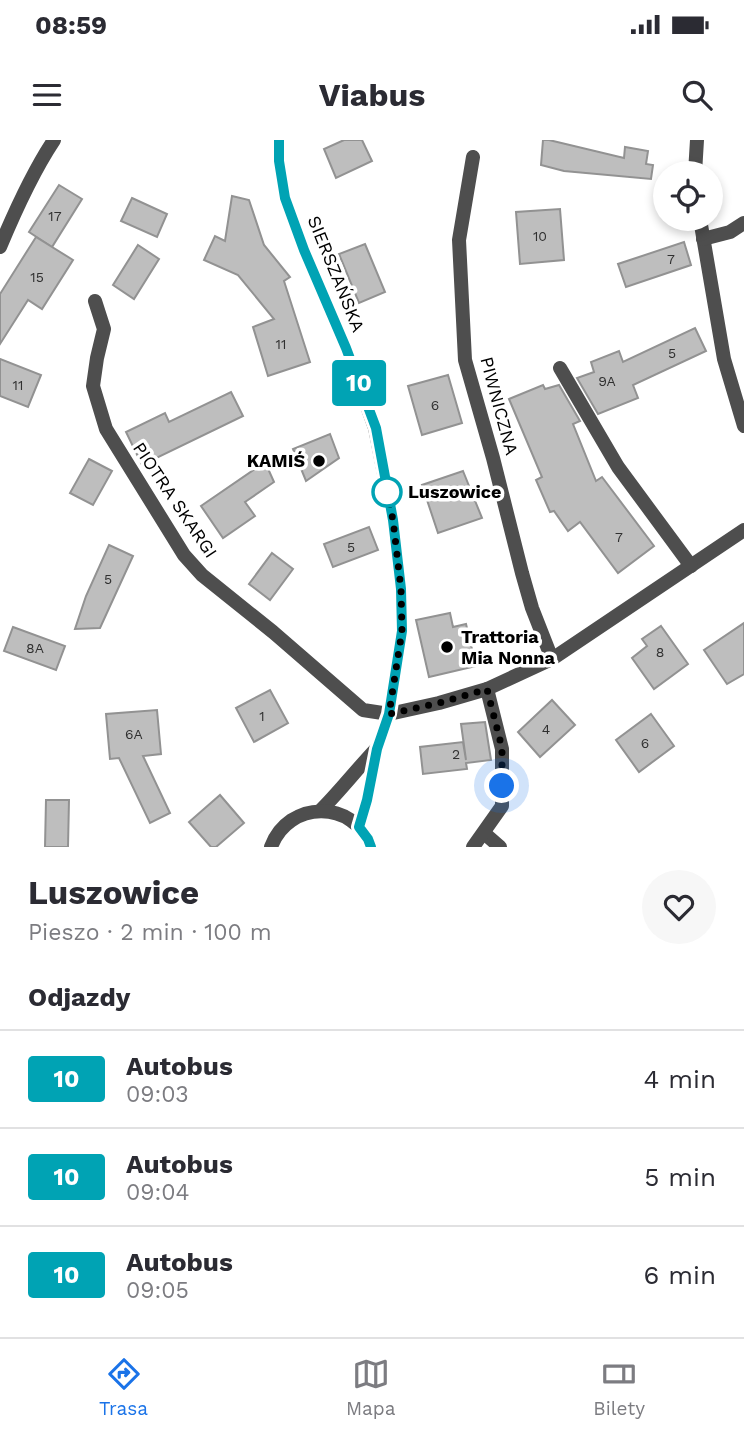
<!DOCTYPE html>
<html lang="pl">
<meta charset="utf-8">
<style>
:root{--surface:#fff;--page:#f7f7f7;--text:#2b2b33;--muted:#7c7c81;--line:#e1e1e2;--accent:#1a73e8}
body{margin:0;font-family:"Work Sans",sans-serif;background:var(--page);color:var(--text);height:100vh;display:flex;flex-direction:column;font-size:26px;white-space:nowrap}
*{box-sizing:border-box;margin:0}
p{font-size:23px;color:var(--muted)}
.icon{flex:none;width:38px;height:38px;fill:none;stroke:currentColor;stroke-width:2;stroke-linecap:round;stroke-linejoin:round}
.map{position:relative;height:707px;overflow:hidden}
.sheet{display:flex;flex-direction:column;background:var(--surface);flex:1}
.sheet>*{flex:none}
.badge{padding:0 14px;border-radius:5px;font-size:24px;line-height:46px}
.fabs{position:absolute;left:653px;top:21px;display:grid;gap:14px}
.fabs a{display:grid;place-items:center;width:70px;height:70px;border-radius:50%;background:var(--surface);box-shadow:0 4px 10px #0003;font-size:35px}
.you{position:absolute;width:35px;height:35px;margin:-18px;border:5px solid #fff;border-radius:50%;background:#1a73e8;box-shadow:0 0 0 10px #1a73e833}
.map>.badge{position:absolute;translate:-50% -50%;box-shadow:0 0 0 4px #fff}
h2{padding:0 28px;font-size:26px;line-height:63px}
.round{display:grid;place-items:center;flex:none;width:74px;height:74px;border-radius:37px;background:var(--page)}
.overview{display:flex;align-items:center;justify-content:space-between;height:119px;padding:0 28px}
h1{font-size:33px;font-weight:700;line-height:52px}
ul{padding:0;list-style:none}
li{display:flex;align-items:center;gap:21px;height:98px;padding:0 28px;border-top:2px solid var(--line)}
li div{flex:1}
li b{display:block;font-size:26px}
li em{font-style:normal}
li .badge{min-width:77px;font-weight:700;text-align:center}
.status{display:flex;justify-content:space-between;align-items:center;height:49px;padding:0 35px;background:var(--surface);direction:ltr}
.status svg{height:19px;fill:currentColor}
header{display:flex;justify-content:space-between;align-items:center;height:91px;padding:0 28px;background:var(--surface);font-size:32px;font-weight:700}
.menu{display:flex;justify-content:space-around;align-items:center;height:98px;border-top:2px solid var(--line);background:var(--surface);font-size:19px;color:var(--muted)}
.menu a{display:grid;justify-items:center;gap:4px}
.menu .active{color:var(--accent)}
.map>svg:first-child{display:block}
</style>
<div class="status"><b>08:59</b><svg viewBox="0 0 49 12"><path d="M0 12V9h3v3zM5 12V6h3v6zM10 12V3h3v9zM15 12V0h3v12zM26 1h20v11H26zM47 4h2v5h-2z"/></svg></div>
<header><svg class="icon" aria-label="menu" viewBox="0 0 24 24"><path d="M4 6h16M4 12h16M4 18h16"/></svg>Viabus<svg class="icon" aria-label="search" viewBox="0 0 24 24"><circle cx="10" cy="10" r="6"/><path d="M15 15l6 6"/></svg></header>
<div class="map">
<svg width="744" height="707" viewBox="0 0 744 707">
<rect width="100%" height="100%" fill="#fff"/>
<g fill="#bebebe" stroke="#929292" stroke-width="2">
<path d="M344 0H362L372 21 336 38 324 9Z"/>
<path d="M543 0H549L624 18 625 7 648 11 646 24 653 25 651 39 564 31 541 25Z"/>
<path d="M59 45 82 59 52 107 29 92Z"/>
<path d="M232 56 249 60 264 105 290 137 284 141 310 222 268 236 253 187 274 179 238 135 204 120 215 96 225 101Z"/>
<path d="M132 58 167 74 157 97 121 81Z"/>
<path d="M560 69 564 120 520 124 516 72Z"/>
<path d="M36 97 73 120 42 169 28 160 0 204V154Z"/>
<path d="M684 102 691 125 626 147 618 124Z"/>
<path d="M365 104 385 152 359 163 339 114Z"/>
<path d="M138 105 159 119 134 159 113 145Z"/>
<path d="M695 188 706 211 633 245 638 258 598 274 577 238 594 232 591 222 619 211 623 222Z"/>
<path d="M0 219 41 235 28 267 0 256Z"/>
<path d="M448 235 462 283 422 295 408 246Z"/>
<path d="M543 245 545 249 559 245 580 281 573 284 596 341 602 337 654 406 618 433 580 382 568 391 554 371 550 372 536 340 542 337 509 259Z"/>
<path d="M231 252 243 276 142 325 126 292 165 273 169 282Z"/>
<path d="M330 294 339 318 306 341 293 309Z"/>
<path d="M89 319 112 331 93 365 70 353Z"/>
<path d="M265 322 274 342 245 362 255 376 223 398 201 366Z"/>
<path d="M463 331 482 378 438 393 422 345Z"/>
<path d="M369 387 378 410 333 427 324 404Z"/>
<path d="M109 405 133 416 100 488 75 489 86 456Z"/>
<path d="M272 413 293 429 270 460 249 444Z"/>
<path d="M450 473 453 487 466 484 476 526 429 537 416 480Z"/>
<path d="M744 483V534L727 544 704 510Z"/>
<path d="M661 486 688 524 654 549 632 518 647 506 642 499Z"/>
<path d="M13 487 65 506 56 530 4 511Z"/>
<path d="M270 550 288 583 254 602 236 568Z"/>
<path d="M552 560 575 585 540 617 518 592Z"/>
<path d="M157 570 161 614 143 616 170 673 150 683 119 618 110 619 106 574Z"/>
<path d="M651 574 674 606 639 632 616 600Z"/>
<path d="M485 582 491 620 466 623 467 629 423 634 420 607 463 602 466 620 461 584Z"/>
<path d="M220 655 244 683 216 707H211L189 682Z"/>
<path d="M46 660H69L68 707H45Z"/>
</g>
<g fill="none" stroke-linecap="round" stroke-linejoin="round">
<g stroke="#4e4e4e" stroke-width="14">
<path d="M695 33 697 0"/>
<path d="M700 79 724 219 744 286"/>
<path d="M703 99 730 92 744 83"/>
<path d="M484 693 500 707"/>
<path d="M473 707 502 666V609L487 549"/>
</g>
<g stroke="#4e4e4e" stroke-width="14">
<path d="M473 17 459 100 465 220 493 318 522 433 532 468 552 519"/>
<path d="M0 107C15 71 32 33 54 0"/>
<path d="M95 161 104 189 97 218 93 246 106 289 184 415 202 435 273 492 363 570 389 574 439 563 487 549 552 519 744 390"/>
<path d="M560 228 618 327 691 426"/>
</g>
<g stroke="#4e4e4e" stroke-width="14">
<path d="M279 0V21L285 58 304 110 346 208 375 288 393 380 401 449 402 491 389 574 377 609 367 660 359 687"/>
<path d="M321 670C340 651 357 629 376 609"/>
<path d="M271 707C288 660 354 659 371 707"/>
</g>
</g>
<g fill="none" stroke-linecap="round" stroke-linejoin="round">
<defs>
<path id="line" d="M279 0V21L285 58 304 110 346 208 376 288 393 380 401 449 402 491 389 574 377 609 367 660 359 687 368 699 371 707"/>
</defs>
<use href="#line" stroke="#fff" stroke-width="16"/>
<use href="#line" stroke="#00a3b4" stroke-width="10"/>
<path stroke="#000" stroke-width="7" stroke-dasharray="0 12.6" d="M387 352 393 380 401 449 402 491 389 574 439 563 487 549 502 608V646"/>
</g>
<g fill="#000" stroke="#fff" stroke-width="2.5">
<circle cx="319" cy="321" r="7"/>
<circle cx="447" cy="507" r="7"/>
</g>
<circle fill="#fff" stroke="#00a3b4" stroke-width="3.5" cx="387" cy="352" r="14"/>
<g text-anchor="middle" stroke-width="7" stroke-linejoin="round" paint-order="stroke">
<g font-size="14" fill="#303030">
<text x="55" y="81">17</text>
<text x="540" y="101">10</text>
<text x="671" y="124">7</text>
<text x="37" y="142">15</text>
<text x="281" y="209">11</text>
<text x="672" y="218">5</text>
<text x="607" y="246">9A</text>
<text x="18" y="250">11</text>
<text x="435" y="270">6</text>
<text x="619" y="402">7</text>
<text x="351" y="412">5</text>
<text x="108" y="444">5</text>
<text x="35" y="513">8A</text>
<text x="660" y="517">8</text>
<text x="262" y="581">1</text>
<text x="546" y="594">4</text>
<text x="134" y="599">6A</text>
<text x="645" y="608">6</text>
<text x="456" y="619">2</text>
</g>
<g font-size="18" fill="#000" stroke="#fff">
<text transform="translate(336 134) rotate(68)" y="6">SIERSZAŃSKA</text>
<text transform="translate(499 266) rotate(75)" y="6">PIWNICZNA</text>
<text transform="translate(175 360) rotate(56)" y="6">PIOTRA SKARGI</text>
</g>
<g font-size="18" font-weight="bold" fill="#000" stroke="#fff" text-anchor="end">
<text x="305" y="327">KAMIŚ</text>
<text x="461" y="503" text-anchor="start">Trattoria<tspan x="461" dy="21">Mia Nonna</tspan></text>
</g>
<g font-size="18" font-weight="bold" fill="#000" stroke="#fff" text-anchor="start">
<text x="408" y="358">Luszowice</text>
</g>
</g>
</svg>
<div class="fabs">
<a><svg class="icon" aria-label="locate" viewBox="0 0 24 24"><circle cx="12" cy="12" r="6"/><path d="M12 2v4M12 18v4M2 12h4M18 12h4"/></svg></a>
</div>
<div class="you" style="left:502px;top:646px"></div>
<b class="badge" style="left:359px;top:243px;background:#00a3b4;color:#fff">10</b>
</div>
<section class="sheet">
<div class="overview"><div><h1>Luszowice</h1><p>Pieszo · 2 min · 100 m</p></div><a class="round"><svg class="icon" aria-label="heart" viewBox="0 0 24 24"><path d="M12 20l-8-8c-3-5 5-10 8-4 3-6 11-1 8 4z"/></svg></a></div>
<h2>Odjazdy</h2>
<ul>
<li><span class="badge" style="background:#00a3b4;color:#fff">10</span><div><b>Autobus</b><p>09:03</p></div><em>4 min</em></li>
<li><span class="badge" style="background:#00a3b4;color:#fff">10</span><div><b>Autobus</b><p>09:04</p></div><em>5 min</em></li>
<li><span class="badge" style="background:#00a3b4;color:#fff">10</span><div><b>Autobus</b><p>09:05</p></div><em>6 min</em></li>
</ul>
</section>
<nav class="menu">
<a class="active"><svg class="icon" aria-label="directions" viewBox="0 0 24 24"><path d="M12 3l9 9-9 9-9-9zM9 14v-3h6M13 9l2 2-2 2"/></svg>Trasa</a>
<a><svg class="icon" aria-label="map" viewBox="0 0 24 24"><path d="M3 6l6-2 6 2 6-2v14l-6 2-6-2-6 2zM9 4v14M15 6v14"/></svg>Mapa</a>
<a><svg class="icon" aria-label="tickets" viewBox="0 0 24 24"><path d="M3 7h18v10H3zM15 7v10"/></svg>Bilety</a>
</nav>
